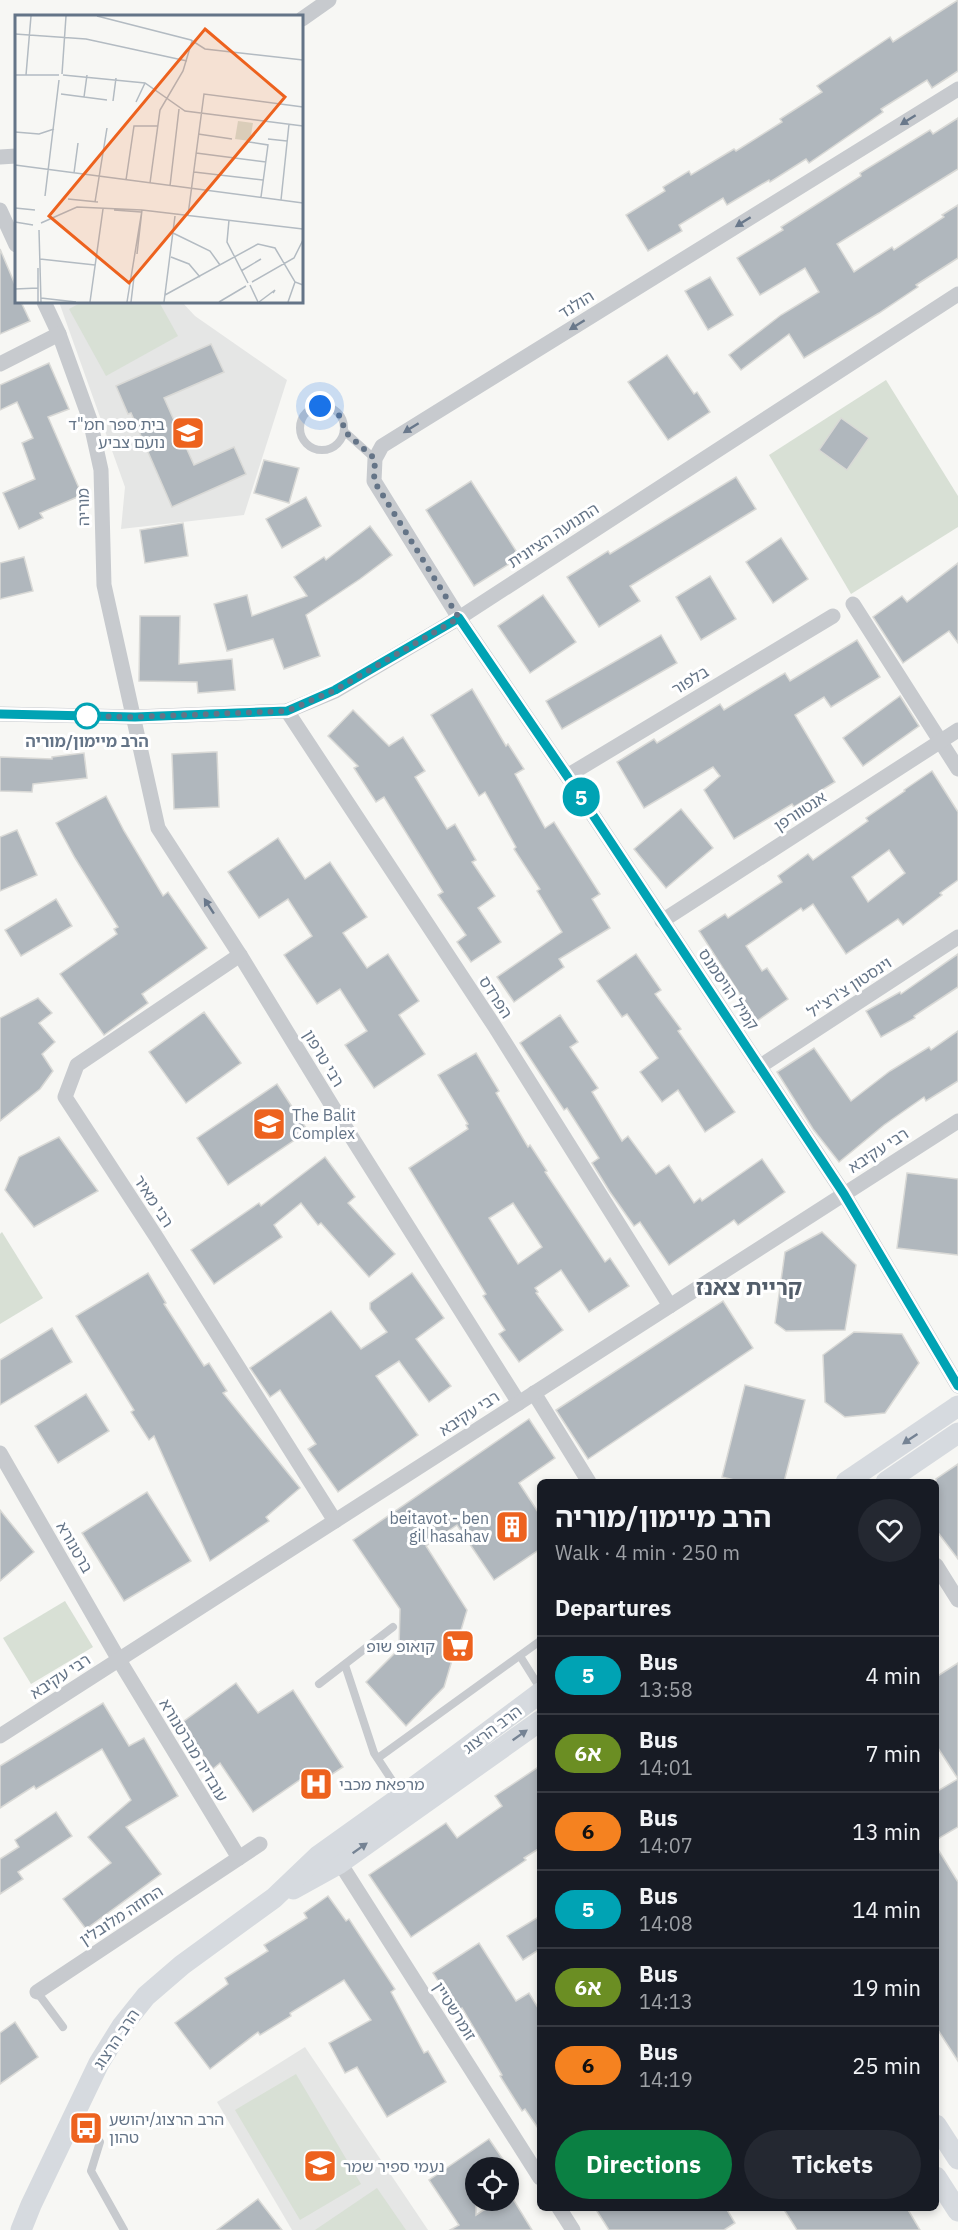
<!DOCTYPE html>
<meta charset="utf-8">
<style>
:root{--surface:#171b24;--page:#242831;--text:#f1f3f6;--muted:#9ea1a6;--line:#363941;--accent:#0b8043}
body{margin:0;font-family:"IBM Plex Sans","Noto Sans Hebrew",sans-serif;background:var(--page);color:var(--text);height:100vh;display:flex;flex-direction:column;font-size:22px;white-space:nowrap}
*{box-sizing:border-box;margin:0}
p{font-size:20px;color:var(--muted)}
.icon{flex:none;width:33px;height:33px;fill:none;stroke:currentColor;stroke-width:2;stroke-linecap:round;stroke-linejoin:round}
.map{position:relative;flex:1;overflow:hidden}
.drawer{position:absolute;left:537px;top:1479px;width:402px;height:732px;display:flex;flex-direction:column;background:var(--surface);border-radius:9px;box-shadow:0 3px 9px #0003}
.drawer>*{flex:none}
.badge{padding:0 12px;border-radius:20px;font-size:21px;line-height:39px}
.fabs{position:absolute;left:465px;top:2157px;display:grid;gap:12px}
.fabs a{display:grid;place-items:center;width:54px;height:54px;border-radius:50%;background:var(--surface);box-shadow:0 3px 9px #0003;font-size:30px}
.you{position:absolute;width:30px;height:30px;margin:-15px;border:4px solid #fff;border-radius:50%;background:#1a73e8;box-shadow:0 0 0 9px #1a73e833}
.map>.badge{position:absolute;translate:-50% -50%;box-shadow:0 0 0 3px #fff}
h2{padding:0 18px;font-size:22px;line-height:54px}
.round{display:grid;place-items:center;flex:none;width:63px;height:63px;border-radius:32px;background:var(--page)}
.overview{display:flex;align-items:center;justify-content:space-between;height:102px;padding:0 18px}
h1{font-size:28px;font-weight:700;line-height:45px}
.action{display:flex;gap:12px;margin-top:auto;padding:12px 18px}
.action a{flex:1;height:69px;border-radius:36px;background:var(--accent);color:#fff;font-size:24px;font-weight:700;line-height:69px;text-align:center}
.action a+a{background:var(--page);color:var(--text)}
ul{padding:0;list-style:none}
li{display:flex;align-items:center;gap:18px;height:78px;padding:0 18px;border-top:2px solid var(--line)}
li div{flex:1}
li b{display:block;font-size:22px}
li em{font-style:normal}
li .badge{min-width:66px;font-weight:700;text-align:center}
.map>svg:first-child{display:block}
</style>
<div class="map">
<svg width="958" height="2230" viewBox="0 0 958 2230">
<rect width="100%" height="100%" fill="#f7f7f4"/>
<g fill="#e5e6e5">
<path d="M59 302H182L195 316 287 380 244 515 121 529 125 487Z"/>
<path d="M305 2047 428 2230H292L217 2102Z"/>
</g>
<g fill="#d8e0d5">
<path d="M82 302H159L178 336 106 376 69 309Z"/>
<path d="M886 380 958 496V527L851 594 769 455Z"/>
<path d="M2 1232 43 1298 0 1324V1234Z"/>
<path d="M65 1601 93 1647 31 1684 3 1638Z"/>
<path d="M296 2074 361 2184 300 2220 235 2110Z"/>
<path d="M377 2188 406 2230H315Z"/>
</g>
<g fill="#b0b7bd" stroke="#d9d9d6" stroke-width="1.5" fill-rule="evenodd">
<path d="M958 0V71L932 88 927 80 881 109 883 112 809 163 806 159 770 182 769 180 727 205 723 198 679 225 682 231 648 251 626 215 665 191 663 187 689 171 691 175 734 149 736 151 782 122 780 119 822 92 817 86 890 37 893 42Z"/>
<path d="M958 118V169L837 244 854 272 892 247 894 250 944 217 942 215 958 205V258L916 285 918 287 879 313 804 358 789 334 741 370 729 355 781 315 819 292 805 268 760 295 737 258 783 230 781 227 861 176 860 173 930 130 933 134Z"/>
<path d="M0 249 16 287V302H21L30 321 0 334Z"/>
<path d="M710 277 733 315 708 330 685 291Z"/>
<path d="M211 344 224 372 164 398 194 465 234 447 246 474 172 507 131 413 128 414 116 386Z"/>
<path d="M667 355 694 394 697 392 710 412 668 440 628 382Z"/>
<path d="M49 363 69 409 48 417 82 495 40 513 43 518 19 529 3 493 35 479 22 443 33 438 17 402 0 410V385Z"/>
<path d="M841 418 869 438 847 470 819 450Z"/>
<path d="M264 460 299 468 289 503 254 493Z"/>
<path d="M736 477 756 509 630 586 640 601 599 627 567 577 608 551 610 554Z"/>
<path d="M471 481 520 557 474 586 426 510Z"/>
<path d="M306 497 321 526 282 548 266 519Z"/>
<path d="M183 523 188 556 145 563 140 530Z"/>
<path d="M370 526 392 555 360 579 306 615 320 656 284 669 273 639 227 651 214 604 247 595 252 616 307 596 294 577 324 557 326 560Z"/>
<path d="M781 538 808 579 773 603 746 562Z"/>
<path d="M24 557 33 591 0 599V563Z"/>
<path d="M958 563V643L949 631 903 663 873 617 902 596 907 602Z"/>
<path d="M710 576 736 619 701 640 676 597Z"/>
<path d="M543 595 576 642 530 673 498 626Z"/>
<path d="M140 616H180L179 664 232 659 235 690 198 693 197 682 139 681Z"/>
<path d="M661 635 677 663 562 729 546 701Z"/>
<path d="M857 640 880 677 831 707 824 697 795 715 835 782 794 807 792 804 734 839 704 790 720 776 713 767 644 808 617 762 654 739 657 743 720 704 724 710 785 673 790 681Z"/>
<path d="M472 689 506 746 508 744 524 769 515 774 545 828 554 822 600 894 592 899 610 928 559 959 564 967 514 1002 497 977 562 932 537 891 540 889 514 849 516 847 485 792 479 796 431 715Z"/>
<path d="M900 696 919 726 863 766 843 738Z"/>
<path d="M353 710 389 746 403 737 425 771 415 777 447 829 455 824 476 860 472 862 495 896 478 908 501 942 471 962 457 942 466 935 438 895 443 892 384 797 376 802 354 768 358 766 328 736Z"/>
<path d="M213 752H217L219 807 174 809 172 754Z"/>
<path d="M84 753 87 778 33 784 32 792 0 791V757L52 759V757Z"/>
<path d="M932 771 958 812V880L940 893 942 895 903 925 898 919 846 954 813 904 803 911 801 908 746 946 762 971 767 968 788 999 757 1021 699 931 725 914 728 918 782 882 778 876 808 854 813 860 868 821 866 818 905 791 904 790ZM889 850 905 873 868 902 852 877Z"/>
<path d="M106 796 124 831 163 896 168 892 207 948 142 994 148 1003 104 1035 60 974 117 934 114 929 118 927 75 858 56 823Z"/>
<path d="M681 809 713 848 666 888 634 849Z"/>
<path d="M17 830 37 875 0 891V837Z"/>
<path d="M278 838 305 879 330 862 367 917 343 933 367 968 388 954 419 1001 399 1015 425 1054 374 1088 345 1045 367 1031 340 989 317 1004 284 955 312 936 288 899 259 918 228 872Z"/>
<path d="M56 899 72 926 21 956 5 930Z"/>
<path d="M636 954 661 990 655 994 681 1029 678 1031 735 1112 705 1132 678 1090 662 1102 640 1072 658 1058 627 1014 622 1017 597 981Z"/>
<path d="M958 954V987L914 1016 915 1018 881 1037 866 1011 900 992 901 994Z"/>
<path d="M38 998 52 1013 39 1023 55 1042 42 1054 53 1071 40 1089 0 1121V1018Z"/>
<path d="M204 1012 241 1063 186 1103 149 1052Z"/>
<path d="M560 1015 578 1042 570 1047 598 1088 592 1092 622 1141 628 1136 656 1174 669 1165 694 1203 700 1198 702 1201 762 1159 785 1192 738 1225 734 1220 669 1265 640 1222 634 1226 610 1192 592 1163 599 1158 567 1108 564 1110 520 1043Z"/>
<path d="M958 1031V1081L926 1101 924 1097 884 1125 839 1162 813 1129 777 1072 814 1048 851 1101 890 1071 929 1047 931 1050Z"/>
<path d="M476 1053 499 1091 496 1093 528 1147 530 1145 547 1171 545 1172 605 1262 610 1258 629 1286 589 1312 561 1270 535 1288 538 1292 536 1293 563 1330 519 1362 499 1334 505 1330 483 1296 486 1294 409 1168 468 1129 466 1125 468 1124 438 1075ZM513 1203 542 1247 518 1264 489 1218Z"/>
<path d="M277 1084 308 1131 228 1185 197 1138Z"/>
<path d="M59 1137 98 1191 34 1227 5 1190 19 1157Z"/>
<path d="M325 1157 355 1197 348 1203 395 1254 369 1277 321 1223 318 1225 301 1203 274 1225 282 1237 214 1284 191 1250 259 1203 261 1206Z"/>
<path d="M907 1173 958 1179V1255L897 1248Z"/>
<path d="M822 1232 856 1265 845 1330 786 1331 775 1323 785 1252Z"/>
<path d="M148 1273 166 1303 164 1304 204 1366 209 1363 227 1391 223 1393 300 1488 266 1517 269 1521 210 1561 154 1436 149 1440 131 1412 134 1410 76 1316Z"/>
<path d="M412 1273 444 1318 416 1339 451 1386 429 1402 399 1361 376 1376 418 1435 338 1492 308 1449 316 1444 280 1390 270 1397 250 1368 331 1311 361 1349 387 1332 370 1309V1303Z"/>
<path d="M723 1301 753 1348 588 1459 556 1410Z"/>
<path d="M52 1328 72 1362 0 1405V1360Z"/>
<path d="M854 1332 902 1334 919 1363 885 1413 845 1417 825 1402 823 1355Z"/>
<path d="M745 1385 805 1400 784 1482H742L722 1477Z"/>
<path d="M86 1394 109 1431 58 1463 35 1426Z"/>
<path d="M529 1419 555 1458 519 1483 540 1515V1549L494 1580 457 1525 426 1546 467 1610 444 1687 406 1726 366 1682 399 1649 400 1609 353 1540Z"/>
<path d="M958 1464V1559L936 1530V1479Z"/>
<path d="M147 1492 191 1561 124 1601 82 1533Z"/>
<path d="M0 1510 34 1552 0 1581Z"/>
<path d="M958 1663V1827L936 1840V1792L958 1779 936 1745V1677Z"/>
<path d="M236 1683 258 1713 293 1690 343 1767 311 1788 304 1777 253 1812 220 1763 213 1769 180 1724Z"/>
<path d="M103 1703 129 1746 144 1738 178 1796 126 1827 161 1874 86 1929 63 1899 111 1863 88 1837 131 1800 102 1749 36 1789 34 1786 0 1808V1766Z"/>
<path d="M540 1766V1848L524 1858 526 1860 411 1937 369 1875 446 1823 457 1838 502 1806 495 1796Z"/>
<path d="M56 1812 72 1836 18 1872 23 1879 0 1894V1859L19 1847 15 1840Z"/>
<path d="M936 1846 958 1882V2061L936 2027Z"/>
<path d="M328 1896 346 1921 349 1919 395 1989 391 1992 424 2053 428 2051 446 2082 387 2117 357 2067 345 2073 329 2043 371 2020 344 1980 290 2013 291 2016 260 2035 258 2032 210 2069 175 2023 228 1984 225 1978 268 1951 264 1945 307 1918 304 1913Z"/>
<path d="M540 1916V1949L523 1960 507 1936Z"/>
<path d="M479 1943 516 2001 529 1993 540 2011V2131L525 2109 522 2111 500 2076 502 2075 462 2008 457 2011 433 1973Z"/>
<path d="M15 2022 38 2057 0 2084V2033Z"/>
<path d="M489 2139 509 2168H476V2215L499 2200H508L510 2194 532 2230H450L459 2225 429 2180Z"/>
<path d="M258 2199 282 2230H217Z"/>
<path d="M595 2208H726L735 2223 724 2230H609Z"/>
<path d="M783 2208H907L920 2230H797Z"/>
</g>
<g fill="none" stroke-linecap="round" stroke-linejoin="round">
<g stroke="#c7cace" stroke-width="8">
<circle cx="322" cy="428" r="22"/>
<path d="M344 431 375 459"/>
<path d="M520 1656 540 1688"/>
<path d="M345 1665 374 1753 401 1794"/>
<path d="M319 1684 393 1627"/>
<path d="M378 1758 540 1641"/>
<path d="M37 1992 63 2027"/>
<path d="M72 2122 87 2130 100 2142 91 2171 124 2230"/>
</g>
<g stroke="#c7cace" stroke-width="15">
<path d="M302 19 329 0"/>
<path d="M958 89 382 446 375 459 374 481 459 618 567 776 844 1194 958 1386"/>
<path d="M0 157 16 156"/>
<path d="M0 210 16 245"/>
<path d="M44 302 59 334 90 420 101 470 104 585 158 828 240 955 342 1122 519 1403"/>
<path d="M0 364 59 334"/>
<path d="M853 604 958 769"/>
<path d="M287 711 495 1027 670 1306"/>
<path d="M0 714 135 717 287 711 335 691 459 618 958 294"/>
<path d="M567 776 833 616"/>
<path d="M662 921 958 730"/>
<path d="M240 955 77 1065 65 1097 157 1238 335 1521"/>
<path d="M759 1067 958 937"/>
<path d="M534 1393 589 1482"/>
<path d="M0 1453 119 1660 239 1858"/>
<path d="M936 1565 958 1600"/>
<path d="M0 1736 958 1121"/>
<path d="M340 1863 540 2178"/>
<path d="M37 1992 260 1844"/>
<path d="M559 2208 573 2230"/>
</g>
<g stroke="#d6dadf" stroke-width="21">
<path d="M846 1482 958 1406"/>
<path d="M886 1482 958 1433"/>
<path d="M293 1889 340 1863 540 1721"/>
<path d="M936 2125 958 2159"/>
<path d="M936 2177 958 2211"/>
<path d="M21 2230 31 2205 99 2063 122 2026 146 1996 182 1965 274 1898 318 1856 402 1796 540 1693"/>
</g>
</g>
<defs><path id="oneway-solid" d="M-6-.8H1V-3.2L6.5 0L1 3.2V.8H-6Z" transform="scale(1.5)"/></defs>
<g fill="#69788b">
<use href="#oneway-solid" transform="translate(908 120) rotate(148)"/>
<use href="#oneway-solid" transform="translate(743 222) rotate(148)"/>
<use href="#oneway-solid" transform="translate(577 325) rotate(148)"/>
<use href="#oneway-solid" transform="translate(411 428) rotate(148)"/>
<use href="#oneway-solid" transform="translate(209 906) rotate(-123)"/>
</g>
<g fill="#758394">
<use href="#oneway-solid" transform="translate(910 1439) rotate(146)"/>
<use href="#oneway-solid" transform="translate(520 1735) rotate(-35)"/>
<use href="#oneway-solid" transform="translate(360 1848) rotate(-35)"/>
</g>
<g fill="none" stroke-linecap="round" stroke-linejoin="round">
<defs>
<path id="line" d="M0 714 135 717 287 711 335 690 459 618 567 776 844 1194 958 1386"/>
</defs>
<use href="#line" stroke="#fff" stroke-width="14"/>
<use href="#line" stroke="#00a3b4" stroke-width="9"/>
<path stroke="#647487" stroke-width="6" stroke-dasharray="0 10.8" d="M87 716 135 717 287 711 335 690 459 618 374 481 375 459 344 431C343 416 335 407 320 406"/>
</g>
<defs>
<symbol id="school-square" viewBox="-11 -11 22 22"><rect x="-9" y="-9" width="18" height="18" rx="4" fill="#ed621e" stroke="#fff"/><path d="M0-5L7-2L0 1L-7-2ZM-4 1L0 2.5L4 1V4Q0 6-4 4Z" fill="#fff"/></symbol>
<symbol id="building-square" viewBox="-11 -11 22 22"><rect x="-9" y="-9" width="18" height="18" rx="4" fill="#ed621e" stroke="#fff"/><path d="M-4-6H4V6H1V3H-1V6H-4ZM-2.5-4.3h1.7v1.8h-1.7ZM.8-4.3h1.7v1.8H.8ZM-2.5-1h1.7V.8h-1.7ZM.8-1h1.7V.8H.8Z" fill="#fff"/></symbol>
<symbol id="supermarket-square" viewBox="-11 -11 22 22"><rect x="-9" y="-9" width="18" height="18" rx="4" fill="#ed621e" stroke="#fff"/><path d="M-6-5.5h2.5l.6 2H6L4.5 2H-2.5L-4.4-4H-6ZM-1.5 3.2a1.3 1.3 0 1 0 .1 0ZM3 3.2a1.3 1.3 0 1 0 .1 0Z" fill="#fff"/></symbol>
<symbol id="hospital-square" viewBox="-11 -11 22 22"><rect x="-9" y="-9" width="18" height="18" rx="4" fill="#ed621e" stroke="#fff"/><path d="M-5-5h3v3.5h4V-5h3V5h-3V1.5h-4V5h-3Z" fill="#fff"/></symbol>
<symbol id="bus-square" viewBox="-11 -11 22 22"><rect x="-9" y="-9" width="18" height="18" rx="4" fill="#ed621e" stroke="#fff"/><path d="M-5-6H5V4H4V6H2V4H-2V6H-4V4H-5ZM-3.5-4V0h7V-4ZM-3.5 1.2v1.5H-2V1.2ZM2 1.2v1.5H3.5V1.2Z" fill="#fff"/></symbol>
</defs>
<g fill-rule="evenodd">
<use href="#school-square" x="169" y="414" width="38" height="38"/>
<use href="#school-square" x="250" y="1105" width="38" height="38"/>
<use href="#building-square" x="493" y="1508" width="38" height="38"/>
<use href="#supermarket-square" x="439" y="1627" width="38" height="38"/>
<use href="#hospital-square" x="297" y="1765" width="38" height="38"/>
<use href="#bus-square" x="67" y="2109" width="38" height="38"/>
<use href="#school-square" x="301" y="2147" width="38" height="38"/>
</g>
<circle fill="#fff" stroke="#00a3b4" stroke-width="3" cx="87" cy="716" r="12"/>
<g text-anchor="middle" stroke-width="6" stroke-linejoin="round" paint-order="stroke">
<g font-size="16" fill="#647487" stroke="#fff">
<text transform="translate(576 304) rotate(-32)" y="6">הולנד</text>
<text transform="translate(83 507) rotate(-91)" y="6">מוריה</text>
<text transform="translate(553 535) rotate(-33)" y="6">התנועה הציונית</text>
<text transform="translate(690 680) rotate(-31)" y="6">בלפור</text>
<text transform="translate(800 811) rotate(-33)" y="6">אנטוורפן</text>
<text transform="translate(849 987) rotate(-33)" y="6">וינסטון צ'רצ'יל</text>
<text transform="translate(729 989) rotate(56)" y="6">קמיל הויסמנס</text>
<text transform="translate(496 997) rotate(57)" y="6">הפרדס</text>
<text transform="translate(324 1058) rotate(59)" y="6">רבי טרפון</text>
<text transform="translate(878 1150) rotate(-33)" y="6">רבי עקיבא</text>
<text transform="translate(154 1201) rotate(57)" y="6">רבי מאיר</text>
<text transform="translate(469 1413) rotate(-33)" y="6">רבי עקיבא</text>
<text transform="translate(75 1547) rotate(60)" y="6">ברטנורא</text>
<text transform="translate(60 1676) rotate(-33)" y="6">רבי עקיבא</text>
<text transform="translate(492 1729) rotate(-37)" y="6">הרב הרצוג</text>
<text transform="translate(194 1750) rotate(59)" y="6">עובדיה מברטנורא</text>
<text transform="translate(121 1915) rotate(-33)" y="6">החוזה מלובלין</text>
<text transform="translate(455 2011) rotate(58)" y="6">זומרשטיין</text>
<text transform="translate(116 2039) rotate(-56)" y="6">הרב הרצוג</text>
</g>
<g font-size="16" fill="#647487" stroke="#fff" text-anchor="start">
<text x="165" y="430" text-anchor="end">בית ספר חמ"ד<tspan x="165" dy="18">נועם צביע</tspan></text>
<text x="292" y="1121">The Balit<tspan x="292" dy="18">Complex</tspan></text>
<text x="489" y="1524" text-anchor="end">beitavot - ben<tspan x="489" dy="18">gil hasahav</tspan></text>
<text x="435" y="1652" text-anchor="end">קואופ שופ</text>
<text x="339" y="1790">מרפאת מכבי</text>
<text x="109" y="2125">הרב הרצוג/יהושע<tspan x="109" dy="18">טהון</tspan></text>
<text x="343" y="2172">נעמי ספיר שמר</text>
</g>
<g font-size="16" font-weight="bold" fill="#647487" stroke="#fff">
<text x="87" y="747">הרב מיימון/מוריה</text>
</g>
<g font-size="22" font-weight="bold" fill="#535e6b" stroke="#fff">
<text x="749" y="1295">קריית צאנז</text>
</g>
</g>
<g transform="translate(15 15)">
<rect width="288" height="288" fill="#f7f7f4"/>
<path d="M223 106 238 108 235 126 220 124Z" fill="#d8e0d5"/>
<path fill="none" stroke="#b3bbc2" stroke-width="1.5" d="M82 1 176 25 190 34 288 45M0 19 71 24 172 46M47 59 51 1M0 60H44M11 60 16 1M48 60 130 68 170 96 288 111M46 79 92 85M69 82 72 60M98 86 101 63M121 87 130 68M0 117 24 119 39 114M183 119 217 124M253 124 272 126M234 127 253 130 246 182M181 138 251 147M0 150 288 188M179 157 248 165M59 158 63 128M111 165 119 111H143M135 168 145 95 168 56 177 26M155 171 164 94M30 181 44 65M53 184 83 187M266 185 274 109M80 187 92 113M0 193 20 195M99 195 126 197M127 195 288 214M173 200 189 79 288 92M214 205 212 227 233 268M0 207 18 210M26 208 62 192 127 195M24 215 26 287M158 218 195 236 205 250M122 239 127 195M156 242 174 249 185 262M25 244 80 250M226 256 246 244M237 267 279 243 288 225M235 270 243 287M0 274 23 273M150 280 243 229 260 233 280 267 288 270M26 283 61 287M23 287V253M75 287 88 194M112 287 127 195M116 287 119 262M149 287 160 201M204 287 231 271M244 287 260 275 258 278M273 287 280 267"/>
<path fill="#ed621e" fill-opacity="0.15" stroke="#ed621e" stroke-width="3" d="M190 14 270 82 114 268 34 201Z"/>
<rect width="288" height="288" fill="none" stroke="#647487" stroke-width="3"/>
</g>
</svg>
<div class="fabs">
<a><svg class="icon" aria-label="locate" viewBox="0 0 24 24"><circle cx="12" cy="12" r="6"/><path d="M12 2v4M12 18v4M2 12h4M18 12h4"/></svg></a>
</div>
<div class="you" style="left:320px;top:406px"></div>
<b class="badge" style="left:581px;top:797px;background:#00a3b4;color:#fff">5</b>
<section class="drawer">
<div class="overview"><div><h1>הרב מיימון/מוריה</h1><p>Walk · 4 min · 250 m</p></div><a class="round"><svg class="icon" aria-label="heart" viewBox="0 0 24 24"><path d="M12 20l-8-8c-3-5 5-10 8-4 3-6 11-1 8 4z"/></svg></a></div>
<h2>Departures</h2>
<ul>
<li><span class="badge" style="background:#00a3b4;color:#fff">5</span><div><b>Bus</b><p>13:58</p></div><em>4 min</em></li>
<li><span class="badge" style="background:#6b8e23;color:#fff">6א</span><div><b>Bus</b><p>14:01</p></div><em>7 min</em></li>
<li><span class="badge" style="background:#f58220;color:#111">6</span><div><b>Bus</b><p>14:07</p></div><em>13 min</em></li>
<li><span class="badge" style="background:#00a3b4;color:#fff">5</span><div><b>Bus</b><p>14:08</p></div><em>14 min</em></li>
<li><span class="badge" style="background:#6b8e23;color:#fff">6א</span><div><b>Bus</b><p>14:13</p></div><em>19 min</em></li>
<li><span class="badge" style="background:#f58220;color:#111">6</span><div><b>Bus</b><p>14:19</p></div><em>25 min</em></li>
</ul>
<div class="action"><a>Directions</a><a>Tickets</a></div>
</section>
</div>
